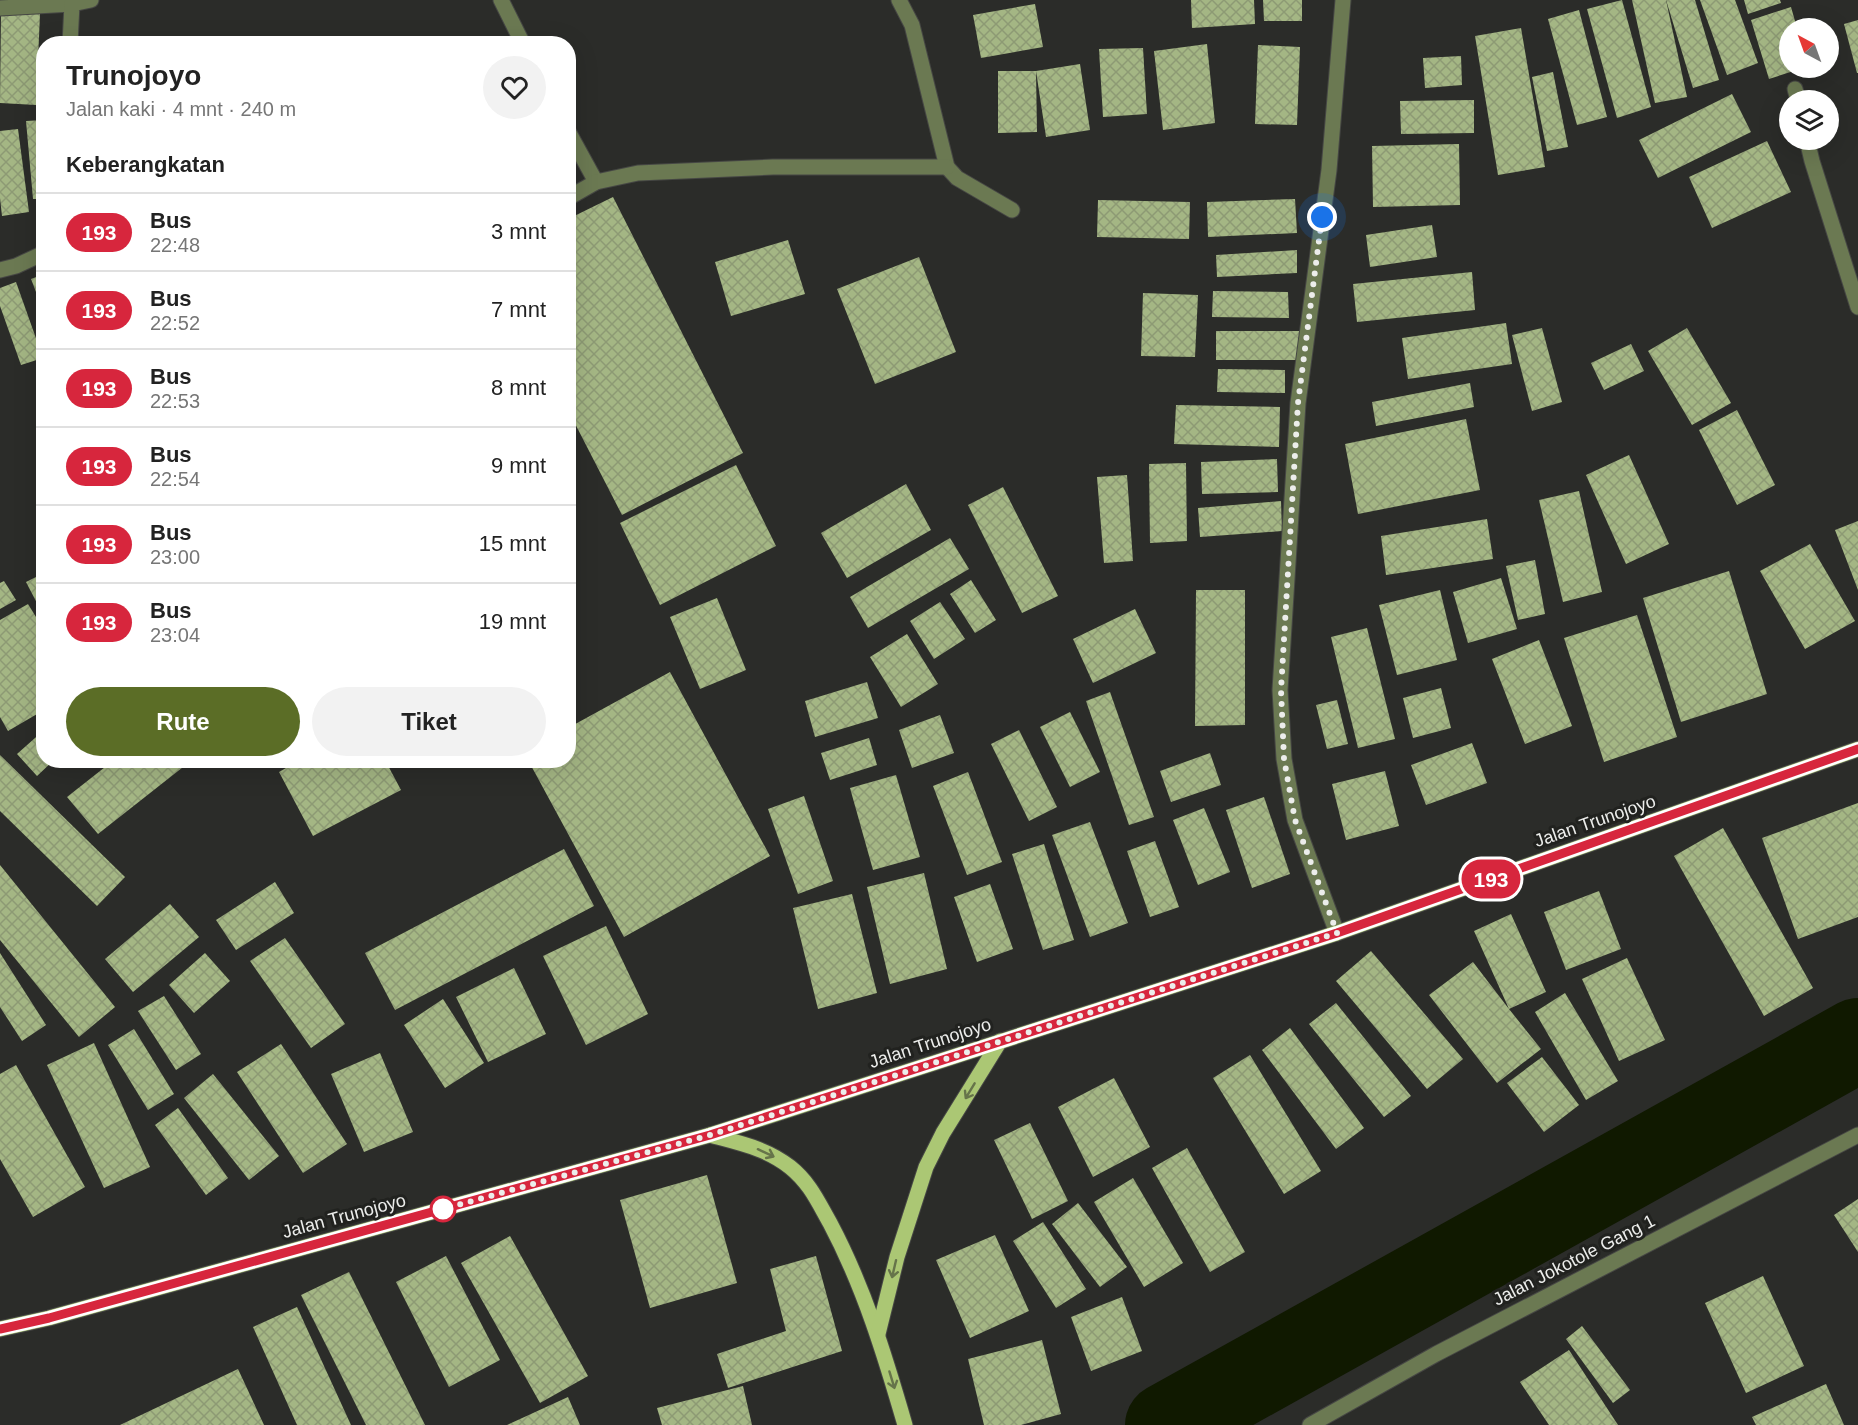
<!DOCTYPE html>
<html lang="id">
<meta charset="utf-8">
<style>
:root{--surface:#fff;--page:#f2f2f2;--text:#222;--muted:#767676;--line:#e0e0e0;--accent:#5b6d26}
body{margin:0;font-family:Arial,sans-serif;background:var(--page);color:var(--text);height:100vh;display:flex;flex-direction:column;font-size:22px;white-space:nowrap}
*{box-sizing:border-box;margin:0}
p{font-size:20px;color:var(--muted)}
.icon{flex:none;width:33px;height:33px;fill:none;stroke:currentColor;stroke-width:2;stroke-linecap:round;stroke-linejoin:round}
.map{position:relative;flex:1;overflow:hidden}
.sheet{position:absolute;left:36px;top:36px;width:540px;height:732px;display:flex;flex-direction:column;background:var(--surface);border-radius:24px;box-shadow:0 6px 24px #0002}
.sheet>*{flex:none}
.badge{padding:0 12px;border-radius:20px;font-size:21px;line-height:39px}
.needle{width:39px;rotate:319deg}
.controls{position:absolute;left:1779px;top:18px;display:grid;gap:12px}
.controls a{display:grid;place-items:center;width:60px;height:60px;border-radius:50%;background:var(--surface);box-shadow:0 6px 24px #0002;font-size:30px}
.you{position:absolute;width:30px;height:30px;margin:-15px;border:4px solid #fff;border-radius:50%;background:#1a73e8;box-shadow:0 0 0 9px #1a73e833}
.map>.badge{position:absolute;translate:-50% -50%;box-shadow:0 0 0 3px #fff}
h2{padding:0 30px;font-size:22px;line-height:54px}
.round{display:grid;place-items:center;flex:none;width:63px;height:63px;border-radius:32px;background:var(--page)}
.summary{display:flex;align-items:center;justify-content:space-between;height:102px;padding:0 30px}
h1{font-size:28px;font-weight:700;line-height:45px}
.action{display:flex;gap:12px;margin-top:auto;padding:12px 30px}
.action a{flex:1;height:69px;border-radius:36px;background:var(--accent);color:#fff;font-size:24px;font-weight:700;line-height:69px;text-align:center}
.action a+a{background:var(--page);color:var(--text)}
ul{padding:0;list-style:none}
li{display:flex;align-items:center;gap:18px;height:78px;padding:0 30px;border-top:2px solid var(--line)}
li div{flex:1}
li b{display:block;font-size:22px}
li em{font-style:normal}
li .badge{min-width:66px;font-weight:700;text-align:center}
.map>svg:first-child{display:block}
</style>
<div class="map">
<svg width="1858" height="1425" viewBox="0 0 1858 1425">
<defs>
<pattern id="building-cross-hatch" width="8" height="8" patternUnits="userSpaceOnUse" patternTransform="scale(1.5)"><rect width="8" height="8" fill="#a4b684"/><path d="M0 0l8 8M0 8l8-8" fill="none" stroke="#8d9a74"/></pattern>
</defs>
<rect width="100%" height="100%" fill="#2b2c29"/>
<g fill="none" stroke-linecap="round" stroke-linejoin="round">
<path stroke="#101900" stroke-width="84" d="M1167 1425 1858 1040"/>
</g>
<g fill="url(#building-cross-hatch)">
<path d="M1191 0H1254L1255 24 1192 28Z"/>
<path d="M1263 0H1302V21H1264Z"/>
<path d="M1622 0 1651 107 1617 118 1587 9Z"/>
<path d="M1632 0H1666L1687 97 1655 103Z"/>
<path d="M1666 0H1695L1719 80 1693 88Z"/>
<path d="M1700 0H1735L1758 63 1727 75Z"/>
<path d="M1744 0H1780L1781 3 1748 14Z"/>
<path d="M1035 4 1043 47 981 58 973 15Z"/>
<path d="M1791 7 1797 28H1790V68H1803L1769 79 1751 20Z"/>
<path d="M1579 10 1607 117 1577 125 1548 19Z"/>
<path d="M1 13 40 14 36 105 0 103Z"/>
<path d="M1858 20V73H1857L1844 24Z"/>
<path d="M1521 28 1545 167 1498 175 1475 36Z"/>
<path d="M1207 44 1215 123 1163 130 1154 51Z"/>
<path d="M1258 45 1300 47 1297 125 1255 124Z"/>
<path d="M1143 48 1147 114 1103 117 1099 49Z"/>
<path d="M1461 56 1462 85 1425 88 1423 58Z"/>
<path d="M1080 64 1090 130 1046 137 1036 71Z"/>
<path d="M998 71H1036L1037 132 998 133Z"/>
<path d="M1553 72 1568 147 1547 151 1532 77Z"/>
<path d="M1732 94 1751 132 1658 178 1639 140Z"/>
<path d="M1474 100V133L1401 134 1400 101Z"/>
<path d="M44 120V199H33L26 121Z"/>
<path d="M18 129 29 212 2 216 0 198V131Z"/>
<path d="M1767 141 1791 192 1712 228 1689 177Z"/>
<path d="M1459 144 1460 205 1373 207 1372 146Z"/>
<path d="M613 197 743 453 622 515 568 410V219Z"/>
<path d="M1295 199 1297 233 1208 237 1207 202Z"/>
<path d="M1098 200 1190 202 1189 239 1097 237Z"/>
<path d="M1432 225 1437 257 1370 267 1366 235Z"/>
<path d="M788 240 805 294 731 316 715 262Z"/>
<path d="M1297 250V273L1217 277 1216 255Z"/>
<path d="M919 257 956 352 875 384 837 289Z"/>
<path d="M1472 272 1475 310 1357 322 1353 284Z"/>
<path d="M44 274V310H43L31 279Z"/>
<path d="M16 282 43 358 21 365 0 306V288Z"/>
<path d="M1213 291 1288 292 1289 318 1212 317Z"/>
<path d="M1143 293 1198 295 1195 357 1141 356Z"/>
<path d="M1506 323 1512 364 1408 379 1402 338Z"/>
<path d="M1542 328 1562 402 1532 411 1512 335Z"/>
<path d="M1687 328 1731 403 1692 425 1648 351Z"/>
<rect x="1216" y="331" width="86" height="29"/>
<path d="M1631 344 1644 371 1604 390 1591 363Z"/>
<path d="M1218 369 1285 370V393L1217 392Z"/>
<path d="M1470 383 1474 407 1376 426 1372 402Z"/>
<path d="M1176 405 1280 407 1279 447 1174 444Z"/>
<path d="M1737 410 1775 485 1737 505 1699 430Z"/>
<path d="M1466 419 1480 490 1358 514 1345 444Z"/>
<path d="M1629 455 1669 544 1626 564 1586 475Z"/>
<path d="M1277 459 1278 492 1202 494 1201 462Z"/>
<path d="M1186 463 1187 541 1150 543 1149 464Z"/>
<path d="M736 465 776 546 660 605 620 523Z"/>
<path d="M1127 475 1133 561 1104 563 1097 477Z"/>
<path d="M906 484 931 530 847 578 821 533Z"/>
<path d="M1003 487 1058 596 1022 613 968 505Z"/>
<path d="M1579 491 1602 592 1563 602 1539 500Z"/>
<path d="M1281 501 1282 531 1200 537 1198 508Z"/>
<path d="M1487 519 1493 559 1386 575 1381 536Z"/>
<path d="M1858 521V590L1835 530Z"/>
<path d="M950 538 969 569 868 628 850 597Z"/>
<path d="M1810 544 1855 621 1805 649 1760 571Z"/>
<path d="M1535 560 1545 614 1518 620 1506 566Z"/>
<path d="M1729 571 1767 694 1681 722 1643 598Z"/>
<path d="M44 573V607L40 609 26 582Z"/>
<path d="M1501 578 1517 629 1468 643 1453 592Z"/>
<path d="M971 580 996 620 975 633 950 594Z"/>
<path d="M4 581 16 600 0 609V583Z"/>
<path d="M1196 590H1245V725L1195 726Z"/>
<path d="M1440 590 1457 660 1397 675 1379 605Z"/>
<path d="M717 598 746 670 700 689 670 617Z"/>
<path d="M940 602 965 639 934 659 910 621Z"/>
<path d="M28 604 44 630V710L8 731 0 717V620Z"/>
<path d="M1135 609 1156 653 1093 683 1073 639Z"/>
<path d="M1637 615 1677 737 1604 762 1564 638Z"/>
<path d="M1367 628 1395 739 1358 748 1331 637Z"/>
<path d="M907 634 938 684 901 707 870 657Z"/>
<path d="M1539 640 1572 726 1525 744 1492 659Z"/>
<path d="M670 672 770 856 624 937 528 760H568V728Z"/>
<path d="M867 682 878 718 815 737 805 701Z"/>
<path d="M1441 688 1451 728 1413 738 1403 698Z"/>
<path d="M1110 692 1154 817 1129 825 1086 701Z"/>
<path d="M1337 700 1348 744 1327 749 1316 705Z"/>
<path d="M1070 712 1100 772 1070 787 1040 727Z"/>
<path d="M940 715 954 753 912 768 899 730Z"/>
<path d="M44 730V760H54L37 776 17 754Z"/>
<path d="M1019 730 1057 807 1029 821 991 744Z"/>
<path d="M869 738 877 765 830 780 821 753Z"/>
<path d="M1472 743 1487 783 1426 805 1411 765Z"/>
<path d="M1210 753 1221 785 1171 802 1160 771Z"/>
<path d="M0 755 125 877 97 906 0 811Z"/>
<path d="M114 760H192L98 834 67 797Z"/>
<path d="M300 760H385L401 790 313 836 279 772Z"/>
<path d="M1385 771 1399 826 1346 840 1332 784Z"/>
<path d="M968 772 1002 862 967 875 933 786Z"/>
<path d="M896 775 920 857 873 870 850 788Z"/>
<path d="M804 796 833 881 798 894 768 809Z"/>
<path d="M1264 797 1290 874 1252 888 1226 810Z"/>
<path d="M1858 803V917L1798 939 1762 838Z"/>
<path d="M1204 808 1230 872 1198 885 1173 820Z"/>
<path d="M1090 822 1128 923 1090 937 1052 835Z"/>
<path d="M1723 828 1813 988 1764 1016 1674 856Z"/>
<path d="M1155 841 1179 907 1150 917 1127 851Z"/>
<path d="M1044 844 1074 940 1043 950 1012 854Z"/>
<path d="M564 849 594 906 395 1010 365 953Z"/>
<path d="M0 865 115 1007 79 1037 0 940Z"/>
<path d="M924 873 947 969 890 984 867 887Z"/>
<path d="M275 882 294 913 236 950 216 920Z"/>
<path d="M990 884 1013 949 977 962 954 897Z"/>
<path d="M1599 891 1621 949 1566 970 1544 912Z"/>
<path d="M852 894 877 993 818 1009 793 908Z"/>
<path d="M170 904 199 937 133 992 105 959Z"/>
<path d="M1511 914 1546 992 1509 1009 1541 1049 1497 1083 1429 995 1473 962 1509 1009 1474 931Z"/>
<path d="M606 926 648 1014 586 1045 543 956Z"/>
<path d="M285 938 345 1024 311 1048 250 961Z"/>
<path d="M1371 951 1463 1059 1427 1089 1336 981Z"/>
<path d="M0 953 46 1025 22 1041 0 1007Z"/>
<path d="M205 953 230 981 194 1013 169 985Z"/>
<path d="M1627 958 1665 1040 1619 1061 1582 979Z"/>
<path d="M514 968 546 1034 488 1062 456 997Z"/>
<path d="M1565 993 1618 1081 1586 1100 1535 1012Z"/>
<path d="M164 996 201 1054 176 1070 138 1011Z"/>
<path d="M443 999 484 1063 445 1088 404 1025Z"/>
<path d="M1336 1003 1411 1096 1384 1117 1309 1024Z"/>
<path d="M1290 1028 1364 1128 1336 1149 1262 1050Z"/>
<path d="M134 1029 174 1094 148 1110 108 1045Z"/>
<path d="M94 1043 150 1167 104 1188 47 1065Z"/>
<path d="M281 1044 347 1144 303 1173 237 1072Z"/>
<path d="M380 1053 413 1132 364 1152 331 1074Z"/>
<path d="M1250 1055 1321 1171 1284 1194 1213 1078Z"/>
<path d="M1542 1057 1579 1105 1544 1132 1507 1083Z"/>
<path d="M16 1065 85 1187 33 1217 0 1159V1074Z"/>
<path d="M213 1074 279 1156 249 1180 184 1098Z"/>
<path d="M1114 1078 1150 1147 1093 1177 1058 1107Z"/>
<path d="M178 1108 228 1178 206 1195 155 1125Z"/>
<path d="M1030 1123 1068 1201 1032 1219 994 1140Z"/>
<path d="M1187 1148 1245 1252 1210 1272 1152 1168Z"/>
<path d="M707 1175 737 1283 650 1308 620 1200Z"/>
<path d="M1133 1178 1183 1263 1144 1287 1094 1202Z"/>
<path d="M1858 1199V1252L1834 1215Z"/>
<path d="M1078 1203 1127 1267 1100 1287 1052 1224Z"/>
<path d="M1043 1222 1086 1289 1056 1308 1013 1241Z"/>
<path d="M995 1235 1029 1311 970 1338 936 1260Z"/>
<path d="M510 1236 588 1376 540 1403 461 1263Z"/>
<path d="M446 1256 500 1360 449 1387 396 1282Z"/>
<path d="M816 1256 842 1351 728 1388 717 1354 786 1331 770 1269Z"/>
<path d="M349 1272 425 1425H366L301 1295Z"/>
<path d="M1763 1276 1804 1366 1746 1393 1705 1303Z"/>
<path d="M1122 1297 1142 1351 1091 1371 1071 1317Z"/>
<path d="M297 1307 351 1425H297L253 1327Z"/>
<path d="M1582 1326 1630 1390 1613 1403 1566 1339Z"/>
<path d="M1042 1340 1061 1414 1021 1425H984L968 1359Z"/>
<path d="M1569 1350 1618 1425H1549L1520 1382Z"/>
<path d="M238 1369 264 1425H120Z"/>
<path d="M1826 1384 1844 1425H1756L1752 1417Z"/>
<path d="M743 1386 752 1425H662L657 1408Z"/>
<path d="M568 1397 580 1425H507Z"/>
</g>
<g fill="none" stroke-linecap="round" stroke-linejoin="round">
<defs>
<g id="minor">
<path d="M501 0 523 44"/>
<path d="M899 0 912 25 947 167 957 178 1012 210"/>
<path d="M0 8 72 4"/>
<path d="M70 44 72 4 91 0"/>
<path d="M1795 89 1798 100"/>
<path d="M568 131 596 182"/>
<path d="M1807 140 1812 161 1858 307"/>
<path d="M568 198 596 182 638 173 773 167H947"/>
<path d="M0 270 16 266 44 253"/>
<path d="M1337 933 1295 820 1284 759 1280 690 1298 403 1329 170 1343 0"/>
<path d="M1310 1425 1436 1354 1858 1135"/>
</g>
<g id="major">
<path d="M710 1135C739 1143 766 1148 790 1167 810 1183 818 1202 830 1223 864 1287 885 1356 905 1425"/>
<path d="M0 1329 49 1318 710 1135 1337 933 1858 749"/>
<path d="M878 1334 897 1257 926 1167 943 1133 1000 1041"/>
</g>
</defs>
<use href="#minor" stroke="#464744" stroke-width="17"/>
<use href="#major" stroke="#464744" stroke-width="17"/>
<use href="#minor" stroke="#6b7952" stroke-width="15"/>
<use href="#major" stroke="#abc774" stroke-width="15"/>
</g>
<defs><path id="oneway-shaft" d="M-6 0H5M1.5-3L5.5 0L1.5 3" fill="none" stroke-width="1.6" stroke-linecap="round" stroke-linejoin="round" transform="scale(1.5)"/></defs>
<g stroke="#66744a">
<use href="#oneway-shaft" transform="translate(970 1091) rotate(121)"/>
<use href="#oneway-shaft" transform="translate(766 1153) rotate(25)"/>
<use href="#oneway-shaft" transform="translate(894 1269) rotate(103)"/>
<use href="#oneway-shaft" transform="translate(892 1380) rotate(73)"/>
</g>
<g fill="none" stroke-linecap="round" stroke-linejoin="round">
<defs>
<path id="line" d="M0 1329 49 1318 710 1135 1337 933 1858 749"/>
</defs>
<use href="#line" stroke="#fff" stroke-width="14"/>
<use href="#line" stroke="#d7263d" stroke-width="9"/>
<path stroke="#ecedeb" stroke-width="6" stroke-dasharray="0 10.8" d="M443 1209 436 1211 710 1135 1337 933 1295 820 1284 759 1281 690 1298 403 1322 217"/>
</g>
<circle fill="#fff" stroke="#d7263d" stroke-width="3" cx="443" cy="1209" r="12"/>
<g text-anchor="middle" stroke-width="6" stroke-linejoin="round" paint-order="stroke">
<g font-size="18" fill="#ecedeb" stroke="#21221f">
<text transform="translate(1595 821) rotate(-19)" y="6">Jalan Trunojoyo</text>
<text transform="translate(930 1043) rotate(-18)" y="6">Jalan Trunojoyo</text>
<text transform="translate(344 1216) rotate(-15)" y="6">Jalan Trunojoyo</text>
<text transform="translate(1574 1260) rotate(-27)" y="6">Jalan Jokotole Gang 1</text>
</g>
</g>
</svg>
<div class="controls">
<a><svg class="needle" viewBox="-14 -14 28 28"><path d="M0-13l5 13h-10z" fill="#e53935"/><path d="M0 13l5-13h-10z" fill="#767676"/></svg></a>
<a><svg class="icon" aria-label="layers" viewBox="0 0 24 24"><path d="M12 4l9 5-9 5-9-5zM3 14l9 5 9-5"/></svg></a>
</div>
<div class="you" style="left:1322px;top:217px"></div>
<b class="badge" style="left:1491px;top:879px;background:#d7263d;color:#fff">193</b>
<section class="sheet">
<div class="summary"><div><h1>Trunojoyo</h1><p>Jalan kaki · 4 mnt · 240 m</p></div><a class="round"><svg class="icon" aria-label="heart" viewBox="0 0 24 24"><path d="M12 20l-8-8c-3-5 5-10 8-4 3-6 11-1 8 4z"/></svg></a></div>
<h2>Keberangkatan</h2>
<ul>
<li><span class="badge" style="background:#d7263d;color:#fff">193</span><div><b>Bus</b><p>22:48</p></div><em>3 mnt</em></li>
<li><span class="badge" style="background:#d7263d;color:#fff">193</span><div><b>Bus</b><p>22:52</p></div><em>7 mnt</em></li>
<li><span class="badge" style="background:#d7263d;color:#fff">193</span><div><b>Bus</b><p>22:53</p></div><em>8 mnt</em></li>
<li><span class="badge" style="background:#d7263d;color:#fff">193</span><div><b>Bus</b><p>22:54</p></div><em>9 mnt</em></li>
<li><span class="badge" style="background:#d7263d;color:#fff">193</span><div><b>Bus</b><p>23:00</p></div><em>15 mnt</em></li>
<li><span class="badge" style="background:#d7263d;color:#fff">193</span><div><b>Bus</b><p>23:04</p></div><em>19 mnt</em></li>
</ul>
<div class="action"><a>Rute</a><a>Tiket</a></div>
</section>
</div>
